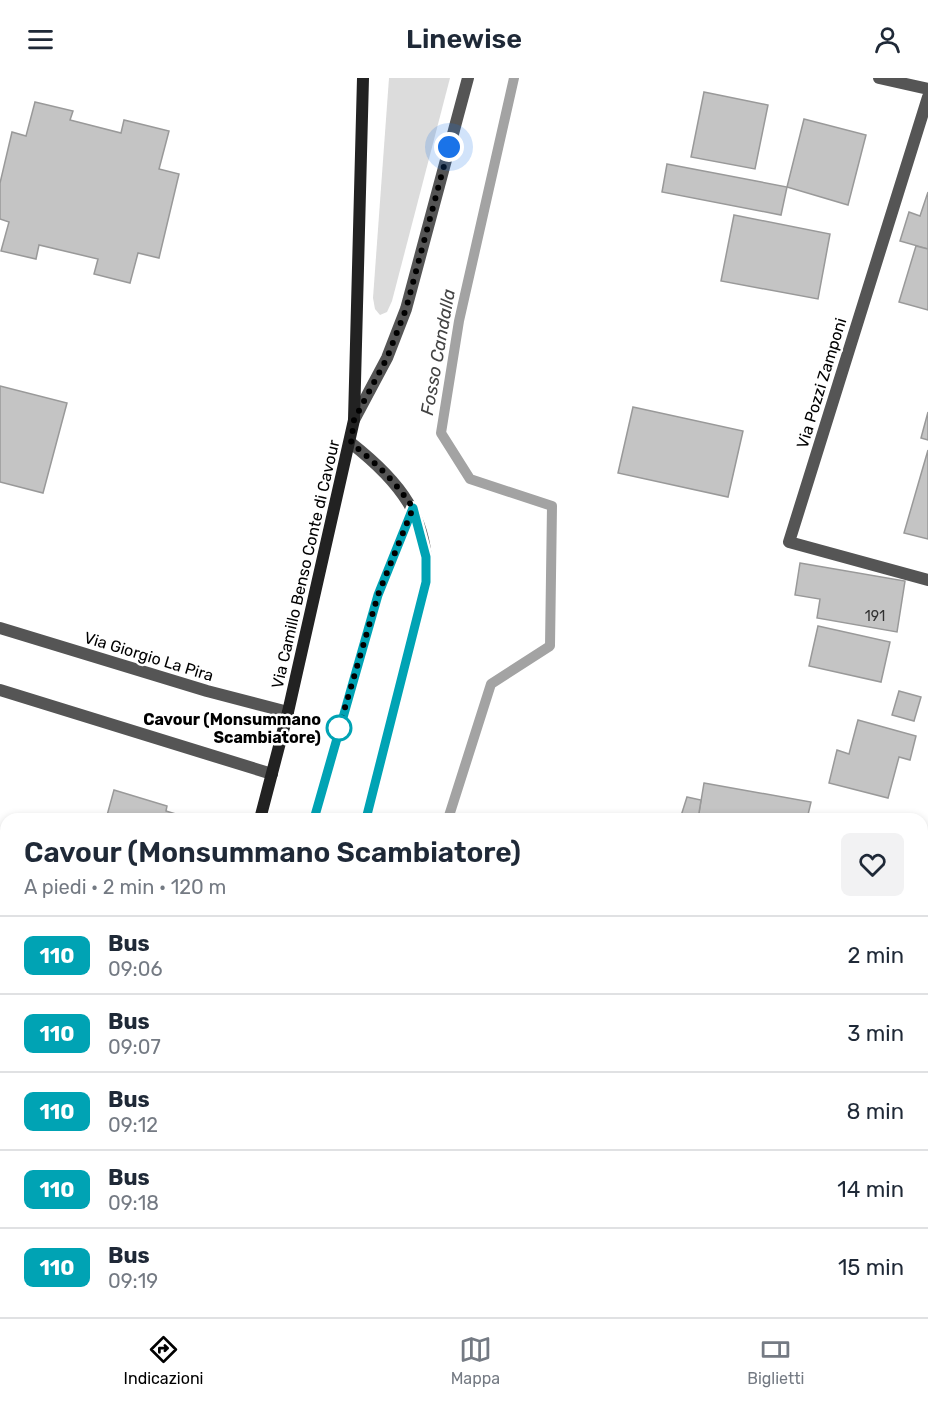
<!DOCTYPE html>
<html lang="it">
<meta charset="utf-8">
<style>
:root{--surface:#fff;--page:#f2f2f3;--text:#1f2937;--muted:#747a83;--line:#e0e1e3;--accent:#000}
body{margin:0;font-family:Rubik,sans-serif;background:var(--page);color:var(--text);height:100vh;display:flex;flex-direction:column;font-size:22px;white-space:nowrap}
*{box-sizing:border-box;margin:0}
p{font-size:20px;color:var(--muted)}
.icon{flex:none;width:33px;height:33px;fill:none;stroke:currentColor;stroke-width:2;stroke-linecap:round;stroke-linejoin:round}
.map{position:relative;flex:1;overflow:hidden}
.panel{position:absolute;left:0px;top:735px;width:928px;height:504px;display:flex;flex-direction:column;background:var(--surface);border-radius:18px 18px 0 0;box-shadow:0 3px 9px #0003}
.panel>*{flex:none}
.badge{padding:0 12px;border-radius:9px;font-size:21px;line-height:39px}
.you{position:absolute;width:30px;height:30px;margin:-15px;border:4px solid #fff;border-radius:50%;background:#1a73e8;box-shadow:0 0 0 9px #1a73e833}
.map>.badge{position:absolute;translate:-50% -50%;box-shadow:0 0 0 3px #fff}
.round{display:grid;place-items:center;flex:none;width:63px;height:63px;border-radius:9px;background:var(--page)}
.overview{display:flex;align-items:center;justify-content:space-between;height:102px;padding:0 24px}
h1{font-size:28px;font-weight:600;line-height:45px}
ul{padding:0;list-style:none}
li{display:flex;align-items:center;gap:18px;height:78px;padding:0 24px;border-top:2px solid var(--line)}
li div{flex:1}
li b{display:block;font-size:22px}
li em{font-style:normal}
li .badge{min-width:66px;font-weight:700;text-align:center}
header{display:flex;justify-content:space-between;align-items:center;height:78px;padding:0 24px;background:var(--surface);font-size:27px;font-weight:600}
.dock{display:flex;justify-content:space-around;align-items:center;height:84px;border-top:2px solid var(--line);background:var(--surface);font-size:16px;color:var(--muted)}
.dock a{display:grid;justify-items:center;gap:3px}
.dock .current{color:var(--accent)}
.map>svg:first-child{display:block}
</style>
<header><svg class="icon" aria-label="menu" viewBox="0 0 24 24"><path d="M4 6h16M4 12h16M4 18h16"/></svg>Linewise<svg class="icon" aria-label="person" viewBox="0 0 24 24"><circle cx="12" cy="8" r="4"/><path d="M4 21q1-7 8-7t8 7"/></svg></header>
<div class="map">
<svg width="928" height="1239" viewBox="0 0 928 1239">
<rect width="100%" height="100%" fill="#fff"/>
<path fill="#dcdcdc" d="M389 0H450L392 223 387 234 380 237 375 231 373 220Z"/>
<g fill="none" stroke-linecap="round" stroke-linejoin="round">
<path stroke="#a3a3a3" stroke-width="10" d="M448 741 491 606 550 568 552 428 470 401 441 355 459 243 514 0"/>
</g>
<g fill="#c4c4c4" stroke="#999" stroke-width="1.5">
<path d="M704 14 768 27 755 91 691 79Z"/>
<path d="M35 24 73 33 70 42 121 55 124 42 169 53 159 91 179 96 159 180 138 175 130 205 94 196 98 181 39 167 36 181 1 173 9 144 0 141V105L12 54 26 58Z"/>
<path d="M804 41 866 57 848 127 787 109Z"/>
<path d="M667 86 787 109 781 137 662 114Z"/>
<path d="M928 114V171L900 163 909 134 920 138Z"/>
<path d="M734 137 830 156 818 221 721 203Z"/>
<path d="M916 168 928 171V232L899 224Z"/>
<path d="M0 308 67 325 43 415 0 404Z"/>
<path d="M633 329 743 353 728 419 618 395Z"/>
<path d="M928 334V362L921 360Z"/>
<path d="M928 372V461L904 455Z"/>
<path d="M800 485 905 503 897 554 817 540 820 521 795 517Z"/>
<path d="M818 548 890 564 881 604 809 588Z"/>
<path d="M899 613 921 619 914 643 892 637Z"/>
<path d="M858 642 916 658 910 682 899 679 888 720 829 705 837 672 849 676Z"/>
<path d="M704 705 811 724 807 741H698Z"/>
<path d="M114 712 167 728 166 733 192 741H106Z"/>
<path d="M687 719 701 722 698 741H680Z"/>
<path d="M0 818 6 819V892L0 891Z"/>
<path d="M0 929 6 930V1014L0 1013Z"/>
<path d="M928 945V1045L922 1044V970Z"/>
<rect x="922" y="1056" width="6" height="72"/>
<path d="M922 1174 928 1175V1239H865L866 1233H922Z"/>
<path d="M189 1233H246L244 1239H187Z"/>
<path d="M556 1233H635L633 1239H555Z"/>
<path d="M686 1233H779L778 1239H685Z"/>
</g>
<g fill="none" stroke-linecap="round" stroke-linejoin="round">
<g stroke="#555" stroke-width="12">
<path d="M351 365C398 402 431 440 426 505L366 741"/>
<path d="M314 741 378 517 413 430"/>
</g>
<g stroke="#555" stroke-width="12">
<path d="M879 0 928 11"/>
<path d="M928 19 789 464 928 502"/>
<path d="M354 342 387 280 406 231 468 0"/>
<path d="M0 550 207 613 288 634"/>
<path d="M0 612 272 696"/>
<path d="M922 792 928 772"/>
<path d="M0 1238 3 1239"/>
<path d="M839 1239V1233"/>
</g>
<g stroke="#222" stroke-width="12">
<path d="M260 741 288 634 354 342 363 0"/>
<path d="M126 1239 128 1233"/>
</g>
</g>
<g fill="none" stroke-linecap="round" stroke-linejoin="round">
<defs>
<path id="line" d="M314 741 378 517 413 430 426 479V504L366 741"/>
</defs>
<use href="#line" stroke="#fff" stroke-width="14"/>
<use href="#line" stroke="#00a3b4" stroke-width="9"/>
<path stroke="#000" stroke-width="6" stroke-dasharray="0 10.8" d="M339 650 378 517 413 430C395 403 376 385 351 365L354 342 387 280 406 231 449 69"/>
</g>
<circle fill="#fff" stroke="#00a3b4" stroke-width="3" cx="339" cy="650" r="12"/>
<g text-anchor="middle" stroke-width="5" stroke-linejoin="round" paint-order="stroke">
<g font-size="14" fill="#313131">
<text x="875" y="543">191</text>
</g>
<g font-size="16" fill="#000" stroke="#fff">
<text transform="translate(821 305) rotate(-73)" y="6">Via Pozzi Zamponi</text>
<text transform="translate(305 486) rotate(-77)" y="6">Via Camillo Benso Conte di Cavour</text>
<text transform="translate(149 578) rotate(17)" y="6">Via Giorgio La Pira</text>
</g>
<g font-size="16" font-weight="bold" fill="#000" stroke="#fff" text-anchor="end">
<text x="321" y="647">Cavour (Monsummano<tspan x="321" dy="18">Scambiatore)</tspan></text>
</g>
<g font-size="18" font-style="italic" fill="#444" stroke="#fff">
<text transform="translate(438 274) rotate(-80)" y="6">Fosso Candalla</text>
</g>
</g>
</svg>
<div class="you" style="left:449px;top:69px"></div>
<section class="panel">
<div class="overview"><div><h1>Cavour (Monsummano Scambiatore)</h1><p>A piedi · 2 min · 120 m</p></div><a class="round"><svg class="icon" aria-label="heart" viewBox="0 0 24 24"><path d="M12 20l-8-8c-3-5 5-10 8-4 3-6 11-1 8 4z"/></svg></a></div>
<ul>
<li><span class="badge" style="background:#00a3b4;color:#fff">110</span><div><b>Bus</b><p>09:06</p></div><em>2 min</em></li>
<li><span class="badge" style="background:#00a3b4;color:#fff">110</span><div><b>Bus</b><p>09:07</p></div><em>3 min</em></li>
<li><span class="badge" style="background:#00a3b4;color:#fff">110</span><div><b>Bus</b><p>09:12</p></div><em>8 min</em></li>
<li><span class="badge" style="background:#00a3b4;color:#fff">110</span><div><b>Bus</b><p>09:18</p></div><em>14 min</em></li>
<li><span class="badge" style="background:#00a3b4;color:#fff">110</span><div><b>Bus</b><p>09:19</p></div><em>15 min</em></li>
</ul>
</section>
</div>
<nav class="dock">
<a class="current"><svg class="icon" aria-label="directions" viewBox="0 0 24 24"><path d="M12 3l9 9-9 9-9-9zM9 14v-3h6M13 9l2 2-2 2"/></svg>Indicazioni</a>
<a><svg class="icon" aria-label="map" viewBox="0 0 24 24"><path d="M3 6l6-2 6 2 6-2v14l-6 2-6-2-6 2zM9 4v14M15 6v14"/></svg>Mappa</a>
<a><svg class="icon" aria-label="tickets" viewBox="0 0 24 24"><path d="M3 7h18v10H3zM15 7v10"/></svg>Biglietti</a>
</nav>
